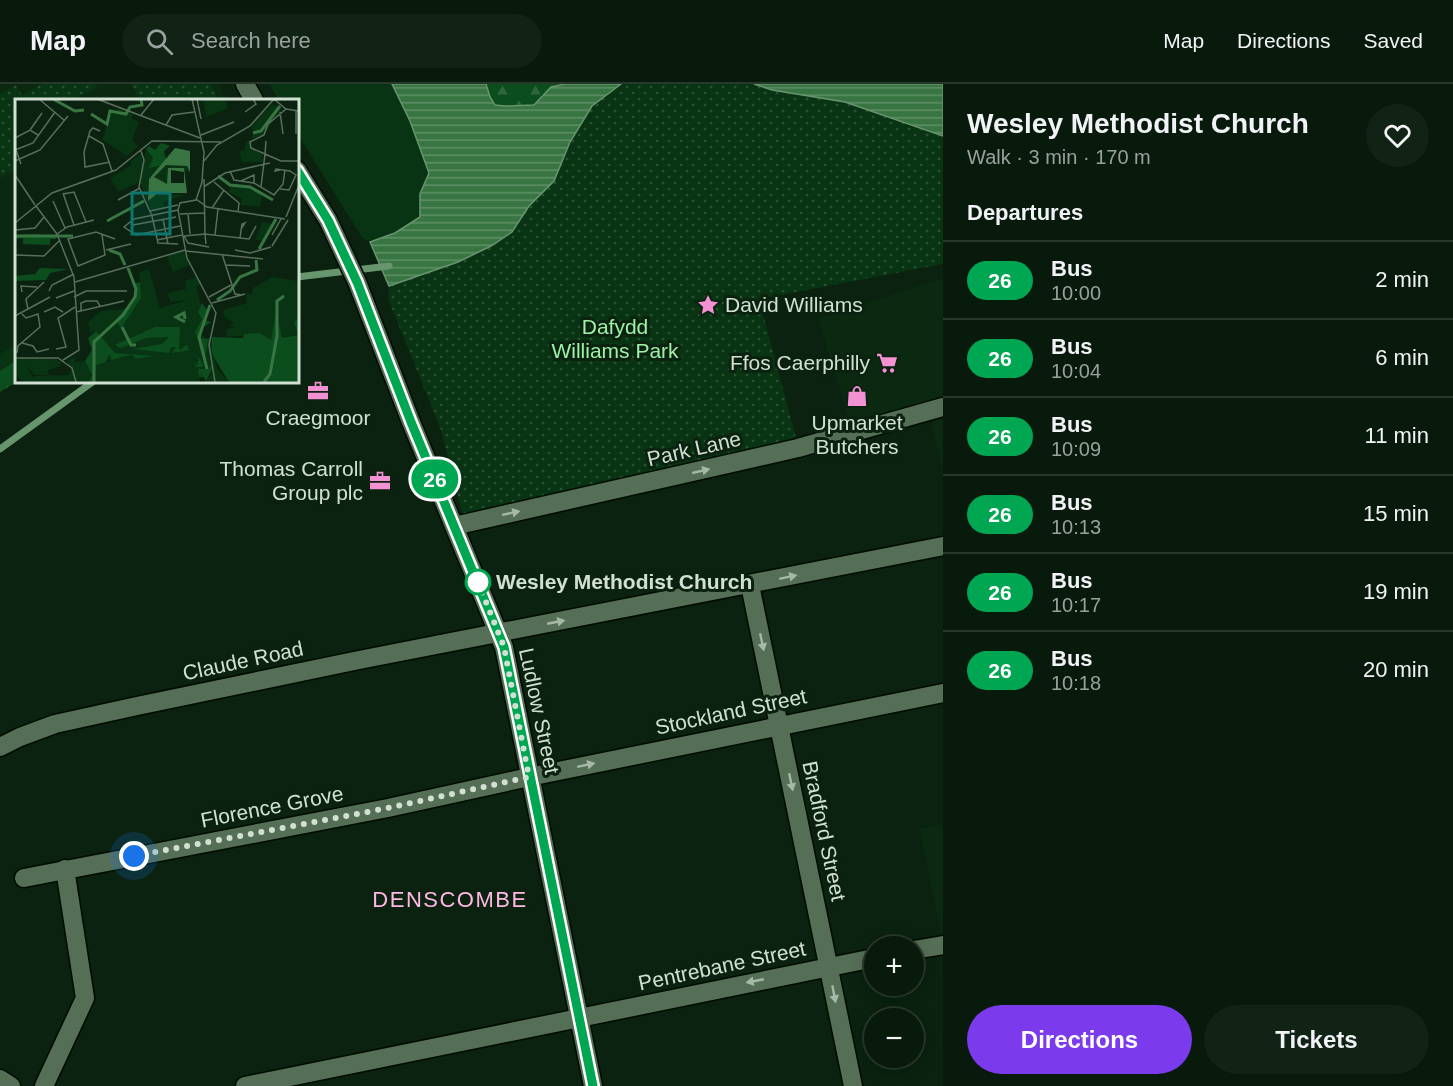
<!DOCTYPE html>
<meta charset="utf-8">
<style>
:root{--surface:#081a0b;--page:#112314;--text:#f1f3f6;--muted:#98a19d;--line:#29382c;--accent:#7c3aed}
body{margin:0;font-family:Arial,sans-serif;background:var(--page);color:var(--text);height:100vh;display:flex;flex-direction:column;font-size:22px;white-space:nowrap}
*{box-sizing:border-box;margin:0}
p{font-size:20px;color:var(--muted)}
.icon{flex:none;width:33px;height:33px;fill:none;stroke:currentColor;stroke-width:2;stroke-linecap:round;stroke-linejoin:round}
.map{position:relative;flex:1;overflow:hidden}
.drawer{display:flex;flex-direction:column;background:var(--surface);width:510px}
.drawer>*{flex:none}
.badge{padding:0 12px;border-radius:20px;font-size:21px;line-height:39px}
.buttons{position:absolute;left:864px;top:852px;display:grid;gap:12px}
.buttons a{display:grid;place-items:center;width:60px;height:60px;border-radius:50%;background:var(--surface);box-shadow:0 3px 15px #0003,0 0 0 2px var(--line);font-size:30px}
.you{position:absolute;width:30px;height:30px;margin:-15px;border:4px solid #fff;border-radius:50%;background:#1a73e8;box-shadow:0 0 0 9px #1a73e833}
.map>.badge{position:absolute;translate:-50% -50%;box-shadow:0 0 0 3px #fff}
h2{padding:0 24px;font-size:22px;line-height:54px}
.round{display:grid;place-items:center;flex:none;width:63px;height:63px;border-radius:32px;background:var(--page)}
.headline{display:flex;align-items:center;justify-content:space-between;height:102px;padding:0 24px}
h1{font-size:28px;font-weight:800;line-height:45px}
.action{display:flex;gap:12px;margin-top:auto;padding:12px 24px}
.action a{flex:1;height:69px;border-radius:36px;background:var(--accent);color:#fff;font-size:24px;font-weight:800;line-height:69px;text-align:center}
.action a+a{background:var(--page);color:var(--text)}
ul{padding:0;list-style:none}
li{display:flex;align-items:center;gap:18px;height:78px;padding:0 24px;border-top:2px solid var(--line)}
li div{flex:1}
li b{display:block;font-size:22px}
li em{font-style:normal}
li .badge{min-width:66px;font-weight:700;text-align:center}
header{display:flex;align-items:center;gap:36px;box-sizing:border-box;height:84px;padding:0 30px;background:var(--surface);border-bottom:2px solid var(--line)}
header strong{font-size:28px}
nav{display:flex;gap:33px;margin-inline-start:auto;font-size:21px}
.search{width:420px;height:54px;background:var(--page);display:flex;align-items:center;gap:15px;box-sizing:border-box;padding:0 21px;border-radius:33px;color:var(--muted);font-size:22px}
main{display:flex;flex:1;min-height:0}
.map>svg:first-child{display:block}
</style>
<header>
<strong>Map</strong>
<div class="search"><svg class="icon" aria-label="search" viewBox="0 0 24 24"><circle cx="10" cy="10" r="6"/><path d="M15 15l6 6"/></svg>Search here</div>
<nav><a>Map</a><a>Directions</a><a>Saved</a></nav>
</header>
<main>
<div class="map">
<svg width="943" height="1002" viewBox="0 0 943 1002">
<defs>
<pattern id="forest-firs" width="22" height="20" patternUnits="userSpaceOnUse" patternTransform="scale(1.5)"><rect width="22" height="20" fill="#0c4d1e"/><path d="M5 1l3.5 6h-7zM16 11l3.5 6h-7z" fill="#2e663e"/></pattern>
<pattern id="park-dots" width="8" height="8" patternUnits="userSpaceOnUse" patternTransform="scale(1.5)"><rect width="8" height="8" fill="#083413"/><path d="M2 2h.1M6 6h.1" fill="none" stroke="#2b5134" stroke-width="1.8" stroke-linecap="round"/></pattern>
<pattern id="water-rules" width="6" height="5" patternUnits="userSpaceOnUse" patternTransform="scale(1.5)"><rect width="6" height="5" fill="#397543"/><path d="M0 2.5h6" fill="none" stroke="#5e8f66"/></pattern>
</defs>
<rect width="100%" height="100%" fill="#0a220f"/>
<g fill="#0b2911">
<path d="M0 0H220L227 16H16L18 297 0 308Z"/>
<path d="M943 194V323L853 348 818 235Z"/>
<path d="M943 333V390L931 337Z"/>
<path d="M943 740V859L920 744Z"/>
</g>
<g fill="#083413">
<path d="M270 0H392L410 37 429 89 420 110 421 133C407 143 380 161 363 155L297 49V16H278Z"/>
<path d="M16 261V277L0 287V270Z"/>
</g>
<g fill="url(#forest-firs)">
<path d="M486 0H565L551 3 534 21H496L490 13Z"/>
<path d="M16 277 18 297 0 308V287Z"/>
</g>
<g fill="url(#park-dots)">
<path d="M42 0H95L97 3 72 16H16V47L12 50 16 59V85L0 94V10L16 1 22 11Z"/>
<path d="M131 0H211L218 16H140Z"/>
<path d="M621 0H754L772 6 845 18 943 52V180L759 215 799 365 466 444 441 346 388 215 389 202 458 178 491 162 512 148 529 122 554 97 570 58 592 22Z"/>
</g>
<g fill="url(#water-rules)" stroke="#67956e" stroke-width="1.5">
<path d="M392 0H486L490 13 495 21 505 22 534 21 551 3 565 0H621L592 22 570 58 554 97 529 122 512 148 491 162 458 178 389 202 370 158 395 149 420 133V110L429 89 410 37Z"/>
<path d="M754 0H943V52L845 18 772 6Z"/>
</g>
<g fill="none" stroke-linecap="round" stroke-linejoin="round">
<g stroke="#67956e" stroke-width="7">
<path d="M297 193 389 182"/>
<path d="M0 365 94 297"/>
</g>
<defs>
<g id="minor">
<path d="M245 0 254 16"/>
<path d="M297 86 328 136 357 198 411 338 504 563 593 1002"/>
<path d="M454 442 798 364 943 323"/>
<path d="M750 501 853 1002"/>
<path d="M0 663 20 653 55 640 137 622 359 576 943 462"/>
<path d="M24 794 388 724 529 693 943 609"/>
<path d="M914 866 943 861"/>
<path d="M0 995 11 1002"/>
<path d="M44 1002 85 914 65 785"/>
<path d="M245 1002 874 874"/>
</g>
</defs>
<use href="#minor" stroke="#000b00" stroke-width="21"/>
<use href="#minor" stroke="#556f57" stroke-width="18"/>
</g>
<defs><path id="oneway-solid" d="M-6-.8H1V-3.2L6.5 0L1 3.2V.8H-6Z" transform="scale(1.5)"/></defs>
<g fill="#a6b8a7">
<use href="#oneway-solid" transform="translate(701 387) rotate(-13)"/>
<use href="#oneway-solid" transform="translate(511 429) rotate(-12)"/>
<use href="#oneway-solid" transform="translate(788 493) rotate(-12)"/>
<use href="#oneway-solid" transform="translate(556 538) rotate(-11)"/>
<use href="#oneway-solid" transform="translate(762 558) rotate(78)"/>
<use href="#oneway-solid" transform="translate(586 681) rotate(-12)"/>
<use href="#oneway-solid" transform="translate(791 698) rotate(78)"/>
<use href="#oneway-solid" transform="translate(755 897) rotate(169)"/>
<use href="#oneway-solid" transform="translate(834 910) rotate(79)"/>
</g>
<g fill="none" stroke-linecap="round" stroke-linejoin="round">
<defs>
<path id="line" d="M297 86 328 136 357 198 411 338 504 563 593 1002"/>
</defs>
<use href="#line" stroke="#fff" stroke-width="14"/>
<use href="#line" stroke="#00a651" stroke-width="9"/>
<path stroke="#d1e0d2" stroke-width="6" stroke-dasharray="0 10.8" d="M134 772 388 724 529 693 504 563 478 498"/>
</g>
<defs>
<symbol id="sight-bare" viewBox="-9 -9 18 18"><path d="M0-6L1.8-2.2L6-1.7L2.9 1.2L3.7 5.4L0 3.3L-3.7 5.4L-2.9 1.2L-6-1.7L-1.8-2.2Z" fill="#f491d3" stroke="#0a220f" stroke-width="2.5" paint-order="stroke"/></symbol>
<symbol id="supermarket-bare" viewBox="-9 -9 18 18"><path d="M-6-5.5h2.5l.6 2H6L4.5 2H-2.5L-4.4-4H-6ZM-1.5 3.2a1.3 1.3 0 1 0 .1 0ZM3 3.2a1.3 1.3 0 1 0 .1 0Z" fill="#f491d3" stroke="#0a220f" stroke-width="2.5" paint-order="stroke"/></symbol>
<symbol id="office-bare" viewBox="-9 -9 18 18"><path d="M-6-3h4V-5.5h4V-3h4V5H-6ZM-1-4.5V-3h2v-1.5ZM-6 0V1H6V0Z" fill="#f491d3" stroke="#0a220f" stroke-width="2.5" paint-order="stroke"/></symbol>
<symbol id="shop-bare" viewBox="-9 -9 18 18"><path d="M-5-2.5h2.3a2.7 3.5 0 0 1 5.4 0H5L5.5 6h-11ZM-1.5-2.5h3a1.5 2.3 0 0 0-3 0Z" fill="#f491d3" stroke="#0a220f" stroke-width="2.5" paint-order="stroke"/></symbol>
</defs>
<g fill-rule="evenodd">
<use href="#sight-bare" x="693" y="206" width="30" height="30"/>
<use href="#supermarket-bare" x="872" y="264" width="30" height="30"/>
<use href="#office-bare" x="303" y="292" width="30" height="30"/>
<use href="#shop-bare" x="842" y="297" width="30" height="30"/>
<use href="#office-bare" x="365" y="382" width="30" height="30"/>
</g>
<circle fill="#fff" stroke="#00a651" stroke-width="3" cx="478" cy="498" r="12"/>
<g text-anchor="middle" stroke-width="6" stroke-linejoin="round" paint-order="stroke">
<g font-size="21" fill="#d1e0d2" stroke="#0a220f" text-anchor="end">
<text x="725" y="228" text-anchor="start">David Williams</text>
<text x="870" y="286">Ffos Caerphilly</text>
<text x="318" y="341" text-anchor="middle">Craegmoor</text>
<text x="857" y="346" text-anchor="middle">Upmarket<tspan x="857" dy="24">Butchers</tspan></text>
<text x="363" y="392">Thomas Carroll<tspan x="363" dy="24">Group plc</tspan></text>
</g>
<g font-size="21" fill="#9cf1a7" stroke="#0a220f">
<text x="615" y="250">Dafydd<tspan x="615" dy="24">Williams Park</tspan></text>
</g>
<g font-size="21" fill="#d1e0d2" stroke="#0a220f">
<text transform="translate(694 365) rotate(-13)" y="7">Park Lane</text>
<text transform="translate(243 577) rotate(-12)" y="7">Claude Road</text>
<text transform="translate(539 627) rotate(78)" y="7">Ludlow Street</text>
<text transform="translate(731 628) rotate(-12)" y="7">Stockland Street</text>
<text transform="translate(272 723) rotate(-11)" y="7">Florence Grove</text>
<text transform="translate(824 747) rotate(78)" y="7">Bradford Street</text>
<text transform="translate(722 882) rotate(-12)" y="7">Pentrebane Street</text>
</g>
<g font-size="21" font-weight="bold" fill="#d1e0d2" stroke="#0a220f" text-anchor="start">
<text x="496" y="505">Wesley Methodist Church</text>
</g>
<g font-size="22" letter-spacing="1.5" fill="#ffb8e5" stroke="#0a220f">
<text x="450" y="823">DENSCOMBE</text>
</g>
</g>
<g transform="translate(15 15)">
<rect width="284" height="284" fill="#0a220f"/>
<path d="M257 5 266 10 248 37 235 40 237 50 230 51V45L238 37 237 27ZM131 50 138 59 135 68 148 66 134 80 132 101 125 83ZM151 66 172 67 175 75 167 69H153V85L146 84 139 78ZM134 170 145 209 172 201 155 203 153 194 170 190 172 198 170 182 182 178 187 184 181 187 189 219 185 234 193 241 188 269 181 268 180 260 170 256 88 262 89 244 82 232 75 234 73 223 86 212 113 210 125 183 124 174ZM257 178 283 182V219L279 223 283 235 267 239 261 218 256 242 238 236 210 238 212 230 221 228 213 226 219 224 210 219 208 211 232 204 231 195H237L238 189ZM61 257 59 263 70 262 76 274 73 283H61L52 262ZM37 259 46 263 45 267 33 271 34 276H19L11 267 18 278 9 283 0 276V260Z" fill="#083413"/>
<path d="M146 44 155 47 149 52 151 60 148 66 134 69 138 59 131 50 134 47 140 51ZM20 135 41 138V140H35V146L8 145V139L0 140V136ZM25 169 53 170 35 174 31 181 0 182V177L20 175ZM125 183 126 199 106 229 101 221 120 197 121 184ZM187 204 193 212 189 221 196 223 186 230V239L195 240 197 270 191 282 183 270 188 278H183L185 283H174V253L154 258 161 248H156L154 254 117 250 147 245 154 238 131 239 106 249 100 246 140 228H165L164 251 172 246 182 267 184 258 189 267 190 259 180 233 187 220 183 213ZM261 213 267 239 283 236 279 223 283 219V283H214L196 254 197 238 228 239 229 235 245 234 256 241ZM81 232 100 254 151 258 97 261 94 255 83 283H73L77 276 70 262 77 251 73 239Z" fill="#0c4d1e"/>
<path d="M169 152 175 166 158 173 152 157Z" fill="#083413"/>
<path d="M188 0H210L213 9 191 18ZM104 9 118 15 117 20 124 23 117 40 123 48 112 57 87 41 97 12 101 14ZM237 50 247 55 248 63H227L224 52ZM126 54 128 65 123 84 103 93 95 79 116 66 115 63ZM217 86 238 90 247 97 245 108 226 106 227 99 213 93ZM143 94 155 96H169L148 103 149 109 136 112 133 102ZM247 123 259 125 250 141H240ZM193 241 203 271 214 283H190L198 272 196 266 194 270H183L185 283H79L78 267 110 257 118 256 120 260 176 251 181 268H188ZM56 272H61V283H7L21 277 54 276Z" fill="#083413"/>
<path d="M160 49 175 52V73L172 67 151 66 139 78 152 85 153 69H169L172 94H143L133 102 134 80ZM156 71 169 73V84H156Z" fill="#397543" fill-rule="evenodd"/>
<path fill="none" stroke="#397543" stroke-width="3" d="M38 0 60 12 69 11M76 15 92 25 95 12 111 15 115 8 127 6 126 0M238 34 246 32 265 7M203 77 215 86 235 88 258 101M92 122 129 102M0 137H58M244 150 261 120M94 151 105 155 110 166M202 201 215 192 225 178 242 171 241 161M170 223 161 218 169 214 170 220M107 228 116 246H121M192 270 184 238 195 206M79 283V243L108 216 120 198 121 190 113 169M249 283 255 275 262 237V202L269 197"/>
<path fill="none" stroke="#5a6e5d" stroke-width="1.5" d="M24 0 49 21M82 0 185 39M177 0 189 53 187 83 181 101 165 104 163 111 172 159 201 214 194 246 200 283M182 0 186 20M259 0 271 10 284 12M230 13 241 5 238 0M265 13 268 35M126 16 139 0M151 26 157 16 179 13M15 31 27 14M85 32 78 29 75 32 69 53 70 68 95 63M281 35V12M186 36 219 23M74 37 88 45 97 72M0 39 15 31 23 36M251 42 250 55 266 62H284M0 48 6 65M0 51 18 44 40 13M126 52 129 61 124 88 137 117 143 144 163 145M0 62 25 51 53 17M189 62 202 46 235 27 259 0M215 72 219 81 239 84 259 96 268 85 270 71M0 76 20 106M226 82 239 76V84M199 83 224 104 223 113M190 87 210 74 255 64M246 88 250 55 236 49 235 43 249 36 253 25 271 10M265 90 274 91 281 76 275 72 261 70 260 72 265 71M48 94 59 126M48 95 59 93 71 123M181 100 192 108 270 120M103 101 125 89M38 102 50 129M21 107 42 135 59 178 64 251 48 261M197 109 209 91M163 111 119 120 109 128 121 136 165 127M135 112 163 106M173 114 175 135M165 115 189 114M271 118 284 86M148 120 153 145M0 124 37 94 101 71 137 42 206 43M118 126 161 118M0 131 20 129 29 118M42 135 52 128 79 121M87 136 90 156 63 167 53 140 81 133 100 140M200 136 203 110M257 136 266 120M169 137 173 144 194 148M169 137 190 135 189 80M225 139 227 125 230 124 226 130M142 141 167 136M191 145 190 135 234 140 241 127M257 147 273 121M91 151 116 145M220 151 235 154 256 148M171 152 248 160M207 155 220 195 227 196M0 156 29 157 45 141M211 166 235 167M60 183 170 151M34 192 37 186 59 175M7 193 6 187 22 188M59 198 71 192H112M194 198 216 186M41 199 59 192M197 204 230 195M13 211 11 200 29 183M66 212V204L71 202H82L85 207M29 213 40 208 48 213M61 213 109 202M0 217 35 198M7 244 18 247 22 253 34 250M41 250 51 248 43 219 60 208M2 254 3 247 25 228 23 215 11 219 7 215M0 259H43L57 269 61 283"/>
<path fill="#0f766e" fill-opacity="0.15" stroke="#0f766e" stroke-width="3" d="M117 94H155V135H117Z"/>
<rect width="284" height="284" fill="none" stroke="#d1e0d2" stroke-width="3"/>
</g>
</svg>
<div class="buttons">
<a>+</a>
<a>−</a>
</div>
<div class="you" style="left:134px;top:772px"></div>
<b class="badge" style="left:435px;top:395px;background:#00a651;color:#fff">26</b>
</div>
<section class="drawer">
<div class="headline"><div><h1>Wesley Methodist Church</h1><p>Walk · 3 min · 170 m</p></div><a class="round"><svg class="icon" aria-label="heart" viewBox="0 0 24 24"><path d="M12 20l-8-8c-3-5 5-10 8-4 3-6 11-1 8 4z"/></svg></a></div>
<h2>Departures</h2>
<ul>
<li><span class="badge" style="background:#00a651;color:#fff">26</span><div><b>Bus</b><p>10:00</p></div><em>2 min</em></li>
<li><span class="badge" style="background:#00a651;color:#fff">26</span><div><b>Bus</b><p>10:04</p></div><em>6 min</em></li>
<li><span class="badge" style="background:#00a651;color:#fff">26</span><div><b>Bus</b><p>10:09</p></div><em>11 min</em></li>
<li><span class="badge" style="background:#00a651;color:#fff">26</span><div><b>Bus</b><p>10:13</p></div><em>15 min</em></li>
<li><span class="badge" style="background:#00a651;color:#fff">26</span><div><b>Bus</b><p>10:17</p></div><em>19 min</em></li>
<li><span class="badge" style="background:#00a651;color:#fff">26</span><div><b>Bus</b><p>10:18</p></div><em>20 min</em></li>
</ul>
<div class="action"><a>Directions</a><a>Tickets</a></div>
</section>
</main>
